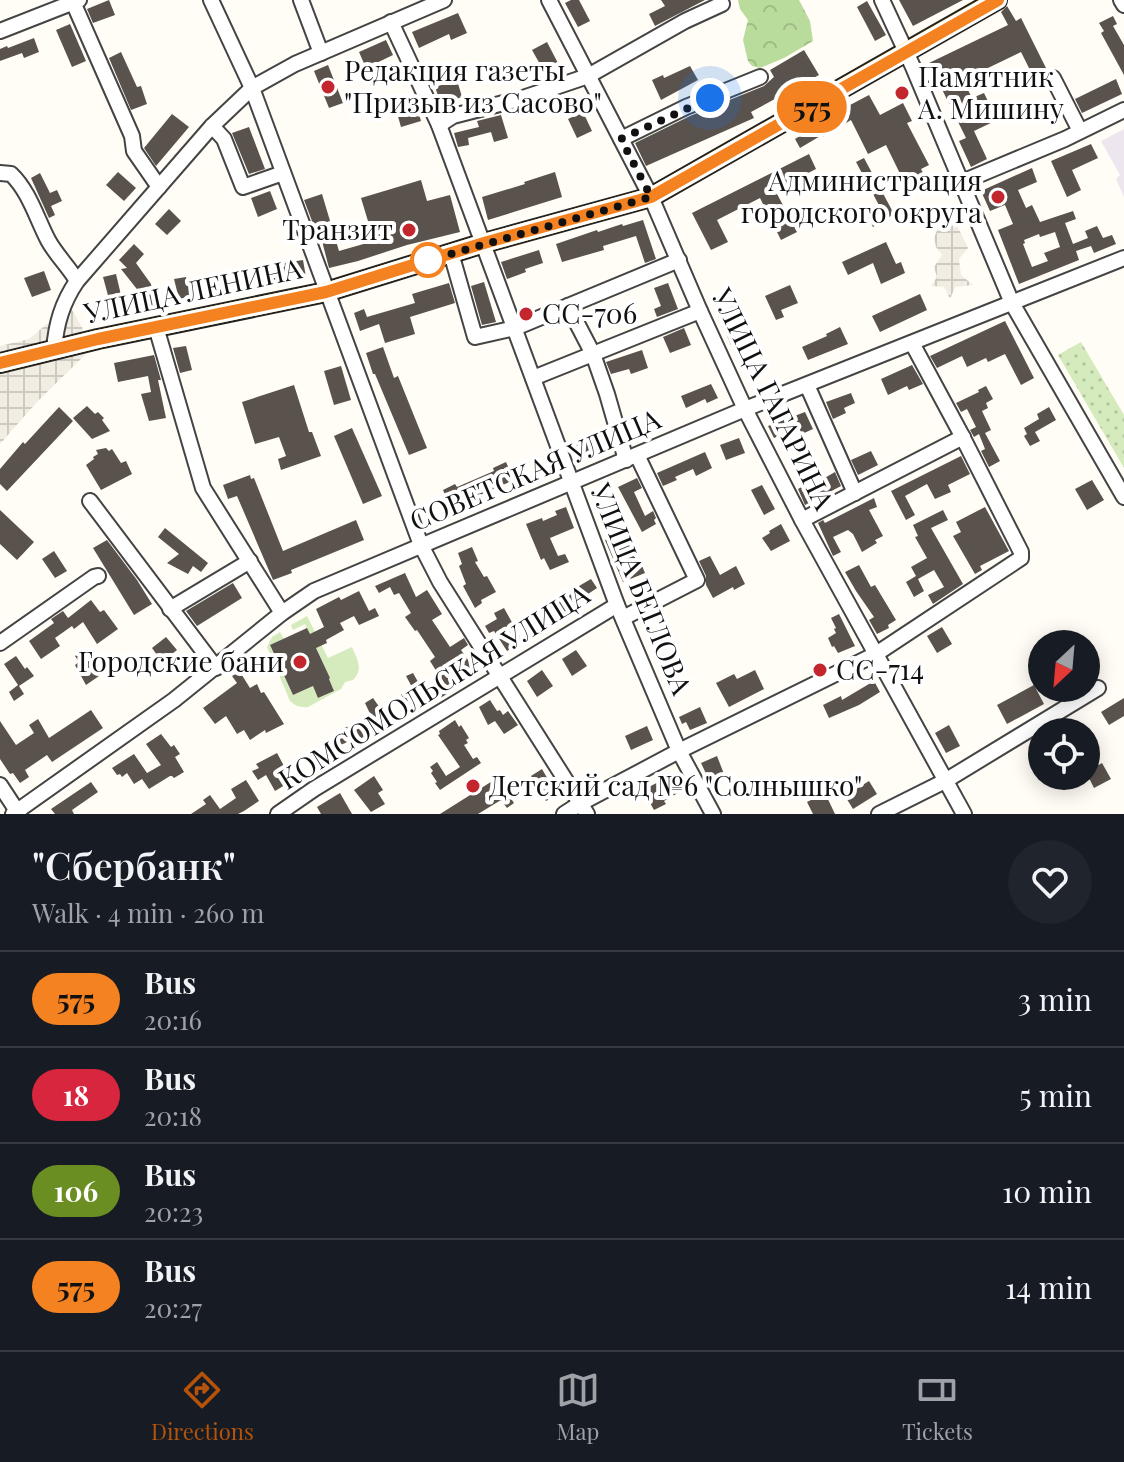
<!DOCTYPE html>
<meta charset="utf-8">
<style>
:root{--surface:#171b24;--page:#20242c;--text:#f1f3f6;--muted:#9ea1a6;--line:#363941;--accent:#b45309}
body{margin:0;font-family:"Playfair Display",serif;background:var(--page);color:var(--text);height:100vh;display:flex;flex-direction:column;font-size:30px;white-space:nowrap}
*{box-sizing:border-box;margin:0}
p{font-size:26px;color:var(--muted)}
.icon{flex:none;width:44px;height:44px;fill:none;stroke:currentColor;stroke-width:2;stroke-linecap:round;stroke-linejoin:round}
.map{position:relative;height:814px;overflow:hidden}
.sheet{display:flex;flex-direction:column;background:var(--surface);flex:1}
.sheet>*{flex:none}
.badge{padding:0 16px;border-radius:26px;font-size:28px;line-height:52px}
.needle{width:52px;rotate:206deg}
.tools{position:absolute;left:1028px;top:630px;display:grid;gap:16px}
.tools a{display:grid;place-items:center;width:72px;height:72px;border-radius:50%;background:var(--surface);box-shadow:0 4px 20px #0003;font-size:40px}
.you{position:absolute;width:40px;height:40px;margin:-20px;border:6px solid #fff;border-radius:50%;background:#1a73e8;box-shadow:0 0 0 12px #1a73e833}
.map>.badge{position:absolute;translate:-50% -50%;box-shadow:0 0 0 4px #fff}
.round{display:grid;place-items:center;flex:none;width:84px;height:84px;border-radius:42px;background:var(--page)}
.head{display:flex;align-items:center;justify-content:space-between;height:136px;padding:0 32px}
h1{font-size:38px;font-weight:600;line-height:60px}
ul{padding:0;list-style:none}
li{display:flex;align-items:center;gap:24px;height:96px;padding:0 32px;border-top:2px solid var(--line)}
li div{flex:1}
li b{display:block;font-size:30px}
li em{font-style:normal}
li .badge{min-width:88px;font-weight:700;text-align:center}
.tabs{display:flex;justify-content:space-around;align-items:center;height:112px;border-top:2px solid var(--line);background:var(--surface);font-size:22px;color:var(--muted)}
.tabs a{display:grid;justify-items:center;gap:4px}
.tabs .on{color:var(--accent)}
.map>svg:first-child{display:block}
</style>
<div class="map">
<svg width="1124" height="814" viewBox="0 0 1124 814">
<defs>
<pattern id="forest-crowns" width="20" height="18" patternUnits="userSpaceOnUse" patternTransform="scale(2)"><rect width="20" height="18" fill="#b9dc9c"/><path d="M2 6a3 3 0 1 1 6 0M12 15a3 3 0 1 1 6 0" fill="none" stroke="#9ebc85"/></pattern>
<pattern id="park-dots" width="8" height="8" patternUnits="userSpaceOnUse" patternTransform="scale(2)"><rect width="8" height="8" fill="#d5ebbd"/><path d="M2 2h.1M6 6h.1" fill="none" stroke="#b6c8a1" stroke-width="1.8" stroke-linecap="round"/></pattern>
<pattern id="plaza-grid" width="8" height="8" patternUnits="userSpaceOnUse" patternTransform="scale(2)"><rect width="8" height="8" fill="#f1ede2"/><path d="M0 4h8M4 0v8" fill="none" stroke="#cecac1"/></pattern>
</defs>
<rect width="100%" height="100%" fill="#fffdf5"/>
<path fill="#eee6ef" d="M1124 129V197L1116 179 1120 175 1101 141Z"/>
<path fill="#d5ebbd" d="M307 616 328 658 352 647C357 659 364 669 353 680L345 682 341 689 308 707C301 708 295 706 290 701L267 647 272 637 280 632 284 639 270 646 293 695 313 686 319 698 334 691 329 679 330 678 305 624 293 630 291 625Z"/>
<path fill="url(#forest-crowns)" d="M738 0H799L810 21 813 41 784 58 760 68 752 66 748 61 743 40 748 20 740 9Z"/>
<path fill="url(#park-dots)" d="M1081 342 1124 415V468L1058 355Z"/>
<g fill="url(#plaza-grid)">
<path d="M951 213 968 248 959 259 961 275 973 285 955 287 950 299 944 287 931 286 937 277 934 267 942 255 936 247 934 238 942 217Z"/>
<path d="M65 298 82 327 87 353 37 402 0 444V346L29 339 48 323Z"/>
</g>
<g fill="#5a524d" fill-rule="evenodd">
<path d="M109 0 115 15 93 23 87 9Z"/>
<path d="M571 0H579L590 21 578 27 565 3Z"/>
<path d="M661 0H705L655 26 649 14 665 6Z"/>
<path d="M899 0H963L913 26Z"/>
<path d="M867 1 886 35 875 41 857 7Z"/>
<path d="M1007 6 1016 21 1021 18 1047 70 1044 75 1035 80 1021 52 963 80 972 98 984 93 997 120 974 131 987 159 971 167 959 141 966 138 929 63 1008 25 1001 12Z"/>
<path d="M458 13 467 33 451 40 449 34 419 48 412 32Z"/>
<path d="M1113 16 1117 24 1113 26 1124 45V75L1101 33 1104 31 1099 23Z"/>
<path d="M70 24 86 61 72 67 56 30Z"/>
<path d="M34 38 39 52 24 58 22 53 0 61V49L7 46 8 48Z"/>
<path d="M386 40 393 55 366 68 359 52Z"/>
<path d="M547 42 560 67 546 75 532 50Z"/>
<path d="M804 50 819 75 751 112 754 118 646 166 635 143 690 116 764 86 774 77 770 70Z"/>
<path d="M121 52 137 87 141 86 147 104 131 110 109 58Z"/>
<path d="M328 65 343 103 329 108 314 71Z"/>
<path d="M690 66 698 80 661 100 652 80 663 75 664 78Z"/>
<path d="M1116 79 1122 94 1082 113 1075 99Z"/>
<path d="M457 80 462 97 441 104 435 87Z"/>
<path d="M869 95 880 115 903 103 912 121 907 123 929 165 921 169 925 177 906 186 886 145 868 154 851 120 823 137 822 135 800 148 795 139 850 105Z"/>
<path d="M415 100 421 121 401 127 395 106Z"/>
<path d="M583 112 592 131 577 138 568 119Z"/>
<path d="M172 114 189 127 156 166 144 148Z"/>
<path d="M501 115 508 138 494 142 491 132 468 138 469 145 458 147 454 133 479 127 477 121Z"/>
<path d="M249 127 265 169 249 174 232 133Z"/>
<path d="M1091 144 1098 158 1072 170 1081 190 1067 197 1051 161Z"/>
<path d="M809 154 816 169 775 190 797 232 781 240 760 198 717 220 728 242 711 250 692 213Z"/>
<path d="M864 158 894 214 873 227 868 216 881 209 856 162Z"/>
<path d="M1032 168 1037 182 1018 190 1026 208 1032 205 1040 222 1073 211 1076 219 1065 223 1073 244 1088 238 1085 231 1097 226 1103 238 1112 235 1116 244 1094 253 1091 246 1076 251 1079 260 1019 284 998 230 1013 224 1005 205 990 211 981 191ZM1055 232 1060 247 1044 253 1048 261 1032 267 1023 244 1025 243 1024 240 1039 234 1040 237Z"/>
<path d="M118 172 136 188 124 201 106 185Z"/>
<path d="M555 172 562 197 488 220 482 197 525 184 524 182Z"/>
<path d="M40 173 50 193 57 190 62 201 51 206 55 215 49 218 31 178Z"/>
<path d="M421 180 427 201 450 195 460 232 407 245 358 261 329 268 322 241 320 242 304 200 322 194 339 251 374 241 361 198Z"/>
<path d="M270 191 277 209 258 217 251 198Z"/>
<path d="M169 209 181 221 167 235 155 224Z"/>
<path d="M643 220 656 259 645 263 636 236 603 246 604 250 562 262 556 244 597 230 598 232 622 224 623 226Z"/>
<path d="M886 242 896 264 901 262 905 273 881 284 873 263 848 275 842 262Z"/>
<path d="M134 244 144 254 136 263 151 284 155 307 143 309 140 293 121 269 127 268 119 260Z"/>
<path d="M539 250 543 263 525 269 526 272 507 279 501 262Z"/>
<path d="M303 260 306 277 254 287 252 274 283 268 285 266 284 263Z"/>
<path d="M44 271 51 290 32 297 24 278Z"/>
<path d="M116 274 125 312 113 314 103 277Z"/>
<path d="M186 277 188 286 212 281 215 295 197 298 196 295 179 299 174 279Z"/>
<path d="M484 282 496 322 482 325 471 286Z"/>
<path d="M449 283 455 303 410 317 415 334 385 343 379 324 360 331 354 313 364 309 367 317 415 303 412 294Z"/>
<path d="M668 283 678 309 657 317 654 309 661 306 654 288Z"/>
<path d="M790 285 798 303 781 310 784 317 776 320 765 296Z"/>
<path d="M920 294 927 310 880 332 872 316Z"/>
<path d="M733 306 748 338 731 345 717 313Z"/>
<path d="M1005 321 1034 378 1021 385 1005 354 988 362 986 358 967 367 962 356 937 368 930 356Z"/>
<path d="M840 327 848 344 808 360 802 347 827 336 826 334Z"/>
<path d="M684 328 691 345 670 353 663 337Z"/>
<path d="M186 346 192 370 180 373 173 348Z"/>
<path d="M383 347 394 378 398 376 427 448 409 455 375 374H373L366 353Z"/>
<path d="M642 350 648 368 631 374 629 369 611 374 606 362Z"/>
<path d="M154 355 161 380H158L166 418 149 421 141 394 151 392 148 376 118 382 114 363Z"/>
<path d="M912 365 923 384 909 390 907 386 888 395 881 379Z"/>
<path d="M341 366 351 400 334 405 324 371Z"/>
<path d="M711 384 718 398 707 403 705 399 686 408 681 396Z"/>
<path d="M294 385 309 432H312L321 456 281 470 278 459 286 456 279 437 255 444 242 402Z"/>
<path d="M986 386 993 399 986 403 988 408 982 411 991 430 985 433 1000 461 989 467 981 451 985 449 979 434 974 437 970 430 976 427 967 409 961 412 956 403 979 392 978 390Z"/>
<path d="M851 393 855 403 844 408 846 413 833 419 826 402Z"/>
<path d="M87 406 95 414 98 412 104 418 102 420 110 431 92 439 73 418Z"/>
<path d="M59 407 73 421 7 491 0 484V469L23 442 25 444Z"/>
<path d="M1049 407 1056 420 1035 432 1040 441 1030 446 1024 436 1027 434 1024 428 1039 419 1037 414Z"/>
<path d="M805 412 813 429 802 434 799 428 774 438 768 426Z"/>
<path d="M352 428 382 496 363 504 334 436Z"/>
<path d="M597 433 602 446 579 456 574 442Z"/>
<path d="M739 438 745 453 726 460 720 445Z"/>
<path d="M106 448 109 451 112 449 121 463 126 461 132 474 101 490 86 465 94 459 93 457 98 454 96 450Z"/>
<path d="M871 451 878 465 858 475 851 460Z"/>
<path d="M705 452 712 468 696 476 693 469 675 477 677 480 663 486 657 473Z"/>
<path d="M961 456 970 474 948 485 951 492 935 499 927 484 905 496 915 515 906 520 891 491Z"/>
<path d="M506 462 514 480 451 508 443 490 455 484 457 487 494 471 493 468Z"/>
<path d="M835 472 841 486 805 505 798 489 805 485 807 488Z"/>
<path d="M250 475 251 479 254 478 283 551 356 520 364 540 291 570 292 573 273 580 237 496 228 499 223 485Z"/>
<path d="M637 478 642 488 634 492 645 516 653 511 656 518 654 520 656 524 642 532 618 487Z"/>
<path d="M1092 480 1104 500 1087 510 1075 489Z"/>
<path d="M762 485 775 509 764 515 751 490Z"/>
<path d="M874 498 877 507 869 510 883 536 875 540 877 543 862 552 853 534 848 530 833 537 841 552 833 556 818 523 823 520 825 523Z"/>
<path d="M566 507 574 528 550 538 558 556 565 554 569 562 550 570 544 558 541 560 526 524 542 518 543 521 557 515 555 511Z"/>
<path d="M985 507 1009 551 980 566 982 570 975 574 953 536 961 532 956 522Z"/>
<path d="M0 510 34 542 17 560 0 544Z"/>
<path d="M943 510 948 520 931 528 963 584 933 604 928 595 944 587 934 570 918 579 924 591 914 597 906 582 916 576 911 567 927 558 915 537 918 536 913 525Z"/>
<path d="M781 524 790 541 771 551 762 538 770 533 769 531Z"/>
<path d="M624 526 637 563 640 561 645 573 623 582 605 540 609 539 606 533Z"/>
<path d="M165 528 208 563 201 572 193 566 188 574 167 563 179 554 158 537Z"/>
<path d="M107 540 137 580 152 604 134 615 93 548Z"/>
<path d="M472 547 478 561 475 562 484 577 487 576 496 592 481 600 482 603 475 608 463 586 466 584 459 566 462 564 458 553Z"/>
<path d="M54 551 67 571 55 578 42 559Z"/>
<path d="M710 556 720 575 736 566 745 584 734 590 733 587 713 598 706 585V576L699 561Z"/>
<path d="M859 565 871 587 875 585 896 620 888 625 889 628 877 634 869 620 874 617 856 591 845 572Z"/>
<path d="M405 573 416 597 427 590 442 614 432 620 450 647 464 638 468 645 461 650 473 667 461 675 462 677 457 680 460 686 442 697 412 710 408 701 405 703 401 694 413 689 406 676 413 673 426 696 445 685 430 661 435 657 417 630 415 631 405 617 411 613 399 593 394 595 390 587 379 593 375 586Z"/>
<path d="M591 579 597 588 582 598 583 601 541 628 533 616 580 589 579 586Z"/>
<path d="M233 583 242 598 197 626 186 611Z"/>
<path d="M359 591 369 611 375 608 379 616 359 625 354 616 340 623 344 630 326 640 327 643 316 648 330 678 329 679 334 691 318 698 313 686 293 695 270 645 307 628 310 634 324 627 316 609 339 597 341 600Z"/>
<path d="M91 600 100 612 104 610 118 629 97 644 83 622 74 629 72 626 55 638 60 646 41 659 29 641 54 623 51 619 63 611 68 618Z"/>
<path d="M504 608 523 642 507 651 494 631 489 633 485 626 497 619 494 613Z"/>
<path d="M839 614 855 646 838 653 834 646 832 647 828 638 836 633 834 629 836 628 831 618Z"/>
<path d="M942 627 952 644 937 653 927 636Z"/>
<path d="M166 637 177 650 162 662 152 648Z"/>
<path d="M576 650 587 666 572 676 562 659Z"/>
<path d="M82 651 99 676 86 685 75 665 79 662 75 656Z"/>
<path d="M16 656 25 669 27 667 34 676 19 686 24 694 14 701 9 692 18 685 4 664Z"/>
<path d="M542 670 553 686 537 697 527 681Z"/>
<path d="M755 670 764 689 729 707 716 683 734 674 737 679Z"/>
<path d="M240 672 250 688 257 684 261 693 264 692 284 724 266 733 265 730 250 740 244 730 237 734 226 716 215 724 203 708 237 683 232 676Z"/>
<path d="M874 681 880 692 859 705 829 718 823 705 841 696 842 700Z"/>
<path d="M1034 685 1044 704 1007 724 997 705Z"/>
<path d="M373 698 380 708 387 704 395 719 358 740 357 738 338 746 335 741 344 736 341 729 352 725 354 731 373 720 365 703Z"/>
<path d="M1124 698V716L1109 725 1101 712Z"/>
<path d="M490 700 497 711 500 710 503 715 508 711 518 725 504 734 495 721 488 725 479 707Z"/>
<path d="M700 707 707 723 690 730 686 722 682 724 679 717Z"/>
<path d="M91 710 103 728 52 762 47 755 25 770 29 777 20 783 13 773 10 774 0 759V721L16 745 34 733 29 725 38 719 49 738Z"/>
<path d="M455 720 459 727 461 725 469 738 466 740 468 743 464 745 473 759 477 757 481 763 440 790 435 783 437 782 431 773 433 771 430 767 437 762 446 776 460 767 438 735 440 734 439 731Z"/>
<path d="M949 725 960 746 946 753 935 733Z"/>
<path d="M647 726 653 740 631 750 625 736Z"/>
<path d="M161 734 171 747 174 745 180 754 175 757 184 772 174 778 172 776H170L149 789 142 779 134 784 127 773 122 777 120 774 117 775 112 768 134 754 147 773 161 765 146 744Z"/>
<path d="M277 753 284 766 281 767 290 782 275 791 266 775 258 780 252 771 259 768 256 764Z"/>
<path d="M717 756 724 774 709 780 701 763Z"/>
<path d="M1102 763 1111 779 1094 788 1086 772Z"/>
<path d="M542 769 557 795 546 801 531 776Z"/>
<path d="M674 774 683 790 664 801 666 804 654 810 643 790Z"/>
<path d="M374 776 383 790 378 793 385 804 371 812 354 790Z"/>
<path d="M246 780 259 801 244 811 238 814H191L206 804 203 800 210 795 220 809 236 798 231 789Z"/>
<path d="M494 780 501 790 504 788 514 803 507 808 501 800 478 814H440Z"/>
<path d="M869 781 877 794 853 809 845 796Z"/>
<path d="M91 782 98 792 72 810 74 814H55L51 809Z"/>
<path d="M340 793 352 814H321L317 807Z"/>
<path d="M825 793 835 814H813L807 802Z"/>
</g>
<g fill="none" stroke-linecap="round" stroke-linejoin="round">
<defs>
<g id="minor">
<path d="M211 0 252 88 421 545 440 582 587 814"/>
<path d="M301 0 321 53"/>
<path d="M549 0 651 197 700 311 745 409 802 520 964 814"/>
<path d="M882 0 913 67 1012 303 1124 497"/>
<path d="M1121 0 1124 5"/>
<path d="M73 2 132 136 134 151 159 187"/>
<path d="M391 22 439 125 617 605 679 751 713 814"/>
<path d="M0 31 79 0"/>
<path d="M1053 78 1080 131"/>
<path d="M439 125 453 116 523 98 588 76 685 21 722 4"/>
<path d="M212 126 224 139 243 187 283 173"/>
<path d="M621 139 686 107 760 77"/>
<path d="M0 173 11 174C29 191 37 219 48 240 56 255 69 267 77 281"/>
<path d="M962 182 1065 139 1124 110"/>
<path d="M451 253 475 337 515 328 679 260"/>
<path d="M568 306 593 354 607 394 626 460"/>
<path d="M156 327 203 488 282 613"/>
<path d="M54 350C56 324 62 303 77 281L212 126 252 88 295 64 444 0"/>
<path d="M533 378 700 311"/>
<path d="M807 385 855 493"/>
<path d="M90 501 216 668"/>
<path d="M802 520 963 437"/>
<path d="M170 609 250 561"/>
<path d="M623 618 697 580 637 455"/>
<path d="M0 643 94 577 98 576"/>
<path d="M0 785 19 814"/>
<path d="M13 814 174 700 282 613 314 591 745 409 1124 258"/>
<path d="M278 814 314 789 617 605"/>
<path d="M564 814 581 803 679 751 876 654 1021 558V552L960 432 912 343"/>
<path d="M879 814 945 781 1098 688"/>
</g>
<path id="major" d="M0 363 98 339 326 292 484 243 651 197 997 0"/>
</defs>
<use href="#minor" stroke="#444" stroke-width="18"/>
<use href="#major" stroke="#222" stroke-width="22"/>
<use href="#minor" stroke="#fff" stroke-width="14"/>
<use href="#major" stroke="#f9d66b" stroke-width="18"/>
</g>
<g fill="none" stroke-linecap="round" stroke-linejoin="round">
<defs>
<path id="line" d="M0 363 98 339 326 292 484 243 651 197 998 0"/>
</defs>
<use href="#line" stroke="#fff" stroke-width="18"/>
<use href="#line" stroke="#f58220" stroke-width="12"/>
<path stroke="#111" stroke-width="8" stroke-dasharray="0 14.4" d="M428 260 426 261 651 197 621 139 710 98"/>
</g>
<g fill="#c4262e" stroke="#fff" stroke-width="3">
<circle cx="328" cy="87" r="8"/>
<circle cx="902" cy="93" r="8"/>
<circle cx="998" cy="197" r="8"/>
<circle cx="409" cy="230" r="8"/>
<circle cx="526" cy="314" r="8"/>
<circle cx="300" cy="662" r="8"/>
<circle cx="820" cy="670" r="8"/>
<circle cx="473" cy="786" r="8"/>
</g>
<circle fill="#fff" stroke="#f58220" stroke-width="4" cx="428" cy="260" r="16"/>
<g text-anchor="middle" stroke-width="8" stroke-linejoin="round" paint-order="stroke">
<g font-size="28" fill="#111" stroke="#fff" text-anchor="start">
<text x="344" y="81">Редакция газеты<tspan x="344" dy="32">"Призыв из Сасово"</tspan></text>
<text x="918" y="87">Памятник<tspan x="918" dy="32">А. Мишину</tspan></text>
<text x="982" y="191" text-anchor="end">Администрация<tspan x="982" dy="32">городского округа</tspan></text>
<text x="393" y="240" text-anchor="end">Транзит</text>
<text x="542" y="324">СС-706</text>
<text x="284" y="672" text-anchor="end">Городские бани</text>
<text x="836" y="680">СС-714</text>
<text x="489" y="796">Детский сад №6 "Солнышко"</text>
</g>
<g font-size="28" fill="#111" stroke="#fff">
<text transform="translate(193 291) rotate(-12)" y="10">УЛИЦА ЛЕНИНА</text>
<text transform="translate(773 399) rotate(64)" y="10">УЛИЦА ГАГАРИНА</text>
<text transform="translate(535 470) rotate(-23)" y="10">СОВЕТСКАЯ УЛИЦА</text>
<text transform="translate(641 589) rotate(68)" y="10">УЛИЦА БЕГЛОВА</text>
<text transform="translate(434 687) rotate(-32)" y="10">КОМСОМОЛЬСКАЯ УЛИЦА</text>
</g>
</g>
</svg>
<div class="tools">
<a><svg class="needle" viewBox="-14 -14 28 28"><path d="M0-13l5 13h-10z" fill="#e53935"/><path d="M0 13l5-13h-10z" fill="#9ea1a6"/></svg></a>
<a><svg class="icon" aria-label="locate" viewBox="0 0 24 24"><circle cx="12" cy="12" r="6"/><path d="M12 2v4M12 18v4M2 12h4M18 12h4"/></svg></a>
</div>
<div class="you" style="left:710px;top:98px"></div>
<b class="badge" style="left:812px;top:107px;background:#f58220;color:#111">575</b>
</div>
<section class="sheet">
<div class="head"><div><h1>&quot;Сбербанк&quot;</h1><p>Walk · 4 min · 260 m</p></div><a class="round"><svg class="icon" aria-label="heart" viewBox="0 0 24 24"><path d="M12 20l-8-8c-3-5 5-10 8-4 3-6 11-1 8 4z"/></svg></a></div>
<ul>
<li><span class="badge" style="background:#f58220;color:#111">575</span><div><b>Bus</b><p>20:16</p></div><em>3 min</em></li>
<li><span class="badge" style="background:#d7263d;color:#fff">18</span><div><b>Bus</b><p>20:18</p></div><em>5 min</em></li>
<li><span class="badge" style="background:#6b8e23;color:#fff">106</span><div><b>Bus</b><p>20:23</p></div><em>10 min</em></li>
<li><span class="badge" style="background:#f58220;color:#111">575</span><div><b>Bus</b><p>20:27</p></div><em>14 min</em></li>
</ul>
</section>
<nav class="tabs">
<a class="on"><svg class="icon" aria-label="directions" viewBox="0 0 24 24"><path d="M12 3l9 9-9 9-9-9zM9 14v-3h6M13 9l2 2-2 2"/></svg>Directions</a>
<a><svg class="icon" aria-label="map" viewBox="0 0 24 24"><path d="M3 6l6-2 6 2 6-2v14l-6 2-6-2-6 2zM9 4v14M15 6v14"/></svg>Map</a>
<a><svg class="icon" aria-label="tickets" viewBox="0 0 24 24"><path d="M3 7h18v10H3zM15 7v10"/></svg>Tickets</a>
</nav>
